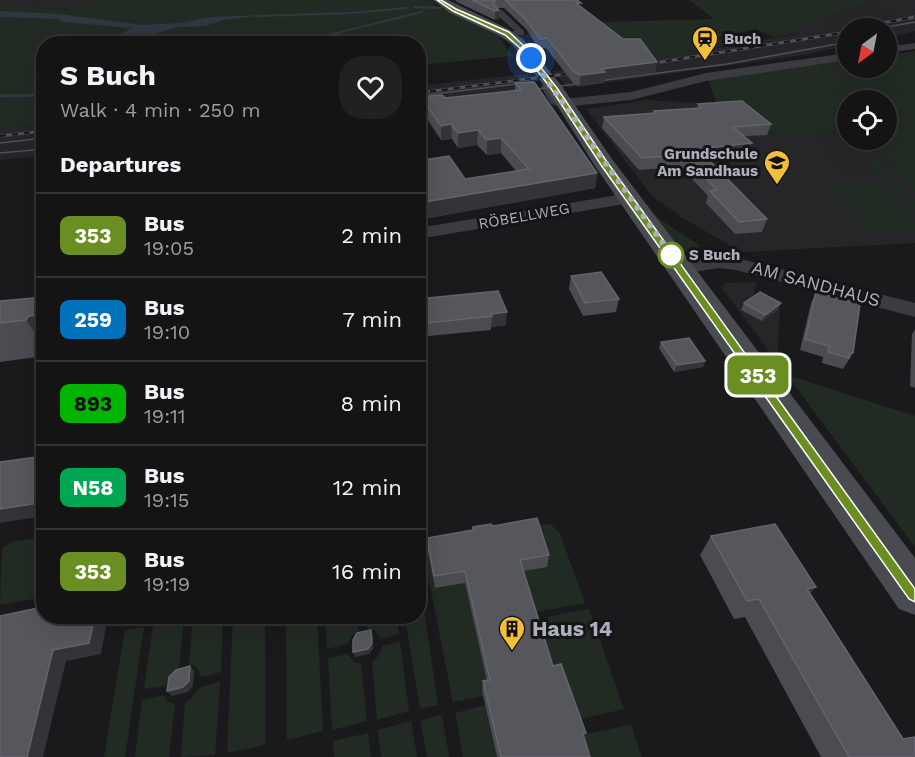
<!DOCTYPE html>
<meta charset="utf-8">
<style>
:root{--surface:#141415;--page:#212122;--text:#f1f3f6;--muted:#9d9ea0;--line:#333334}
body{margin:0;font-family:"Work Sans",sans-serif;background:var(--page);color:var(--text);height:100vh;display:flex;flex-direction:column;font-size:22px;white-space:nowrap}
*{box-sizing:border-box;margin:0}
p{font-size:20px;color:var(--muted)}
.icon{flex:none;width:33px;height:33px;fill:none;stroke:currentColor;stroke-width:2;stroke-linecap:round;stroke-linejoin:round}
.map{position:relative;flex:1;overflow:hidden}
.side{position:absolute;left:36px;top:36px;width:390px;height:588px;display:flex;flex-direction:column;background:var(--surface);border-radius:24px;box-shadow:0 6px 24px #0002,0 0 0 2px var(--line)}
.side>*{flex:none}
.badge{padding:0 12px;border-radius:9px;font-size:21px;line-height:39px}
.needle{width:39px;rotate:212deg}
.fabs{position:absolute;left:837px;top:18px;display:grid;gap:12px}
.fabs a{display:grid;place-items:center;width:60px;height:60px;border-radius:50%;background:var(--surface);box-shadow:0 6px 24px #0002,0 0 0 2px var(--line);font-size:30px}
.you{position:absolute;width:30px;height:30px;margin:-15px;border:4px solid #fff;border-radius:50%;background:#1a73e8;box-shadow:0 0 0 9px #1a73e833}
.map>.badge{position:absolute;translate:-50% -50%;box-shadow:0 0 0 3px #fff}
h2{padding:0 24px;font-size:22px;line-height:54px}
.round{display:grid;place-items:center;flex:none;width:63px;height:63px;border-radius:24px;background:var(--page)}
.headline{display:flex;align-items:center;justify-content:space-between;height:102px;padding:0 24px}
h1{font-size:28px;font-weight:700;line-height:45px}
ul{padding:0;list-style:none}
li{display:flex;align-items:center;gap:18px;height:84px;padding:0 24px;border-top:2px solid var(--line)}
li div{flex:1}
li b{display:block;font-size:22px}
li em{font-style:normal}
li .badge{min-width:66px;font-weight:700;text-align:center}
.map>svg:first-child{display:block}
</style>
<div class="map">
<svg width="915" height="757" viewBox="0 0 915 757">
<rect width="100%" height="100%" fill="#1a1a1c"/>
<g fill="#262629">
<path d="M0 0H96L70 10 0 5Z"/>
<path d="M881 0H915V31L887 38 886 28H848L847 46 803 55 568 88 553 71 725 47 800 33 792 29 795 24 851 9V5Z"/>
<path d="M527 74 540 92 419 108 418 86Z"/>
<path d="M647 100 749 106 777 136 847 131 848 140H869L915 193V243L743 252 724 242 681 217 651 195 586 109Z"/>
<path d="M43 125V156L0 160V129Z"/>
<path d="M757 282 753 295 780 310 777 362 722 288 725 283Z"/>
</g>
<g fill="#222b23">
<path d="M96 0H431L437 6 498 35 512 56 419 65 418 44H44L43 125 0 129V5L70 10Z"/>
<path d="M689 0H881L852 5 851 9 795 24 792 29 802 32 774 37 756 29 717 38C733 44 750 34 767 39L650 58 604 26 602 22 714 19Z"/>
<path d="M915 51V193L869 140H886V100H848L847 131 777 136 749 106 717 104 708 80 847 60 848 68H886L887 55Z"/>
<path d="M851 140H862L915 201V215Z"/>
<path d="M829 181 883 183 915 222V231L863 229Z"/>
<path d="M655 216 699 245V251C678 258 666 230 655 216Z"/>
<path d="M787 375 915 416V547Z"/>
<path d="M546 524 552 525 560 534 585 603 531 613 490 534Z"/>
<path d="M43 537V597L0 605 2 549 11 542Z"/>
<path d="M472 537 435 588 465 583 489 690 482 691 483 696 453 702 422 546Z"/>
<path d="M419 575 438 705 420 709 405 617 418 616Z"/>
<path d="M589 609 624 709 575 720 550 676 536 629 550 627 547 617Z"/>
<path d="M193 617H223L221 672 201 677 196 666 189 664Z"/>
<path d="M233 617H265V745L227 753Z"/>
<path d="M286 617H317L323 731 287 740Z"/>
<path d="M325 617H357L359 630 351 637 348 644 327 649Z"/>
<path d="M366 617H397L399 634 381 639 375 631 367 628Z"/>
<path d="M182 620 184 622 179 667 172 672 165 686 144 689 153 626Z"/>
<path d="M144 627 125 757H104L125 630Z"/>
<path d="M400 642 409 711 377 720 372 662 378 657 382 646Z"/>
<path d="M347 654 355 662 361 664 367 721 332 730 328 658Z"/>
<path d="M220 682 215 755 181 757 185 702 192 698 200 687Z"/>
<path d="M164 695 168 702 175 704 169 757H135L142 700Z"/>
<path d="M485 705 497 757H463L455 713Z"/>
<path d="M442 715 449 757H427L420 720Z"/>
<path d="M411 721 417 757H381L378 730Z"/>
<path d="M631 725 642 757H583L580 735Z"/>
<path d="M368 733 371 757H334L333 741Z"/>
</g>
<path fill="#2f3841" d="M0 11 58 14 143 25 179 23 212 17 264 15 222 20 206 26 178 27 122 43 102 44 132 28 62 22 58 19 4 17H0Z"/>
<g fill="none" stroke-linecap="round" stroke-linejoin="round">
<g stroke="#2f3841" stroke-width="2">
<path d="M414 7 441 8"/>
<path d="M256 16 352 13 408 8"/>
<path d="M292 44 422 12"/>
</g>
<path stroke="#2f3841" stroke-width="3" d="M0 96 44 95"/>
<path fill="#3b3c41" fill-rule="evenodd" d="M496 10H502L524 31V35L504 36V32L515 31 496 14Z"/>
<g fill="#3b3c41" fill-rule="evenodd">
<path d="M915 43V49L886 53V47Z"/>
<path d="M848 53V60L706 81 631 100 563 107 551 104 541 87 543 84H551L563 99 631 92 706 73Z"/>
<path d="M630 193 636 194 638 198 636 202 418 239V228Z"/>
<path d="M719 256 737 258 915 303V317L736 270 719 268 681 274 674 272 671 268 674 264Z"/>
</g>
<path fill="#494b51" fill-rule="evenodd" d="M433 0H448L508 29 523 39 561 85 612 159 915 558V615L899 609 593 163 548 91 513 45 498 35 450 13Z"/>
<g stroke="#4e5056" stroke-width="1.5">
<path d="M881 28 915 22"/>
<path d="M523 91 727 64 848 42"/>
<path d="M418 96 532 82"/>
<path d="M0 143 44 138"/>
<path d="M0 153 44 149"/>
</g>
<defs>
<g id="rail">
<path d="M855 28 915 17"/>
<path d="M642 65 848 32"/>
<path d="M418 93 582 72"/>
<path d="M0 136 44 131"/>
</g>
</defs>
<use href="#rail" stroke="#4e5056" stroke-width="3"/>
<use href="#rail" stroke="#151517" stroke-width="2" stroke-dasharray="6" stroke-linecap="butt"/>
</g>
<g fill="#4b4c51">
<path d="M455 0H577L580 7 655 73 604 79V83L579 86 573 83 546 48 539 49 526 29 504 8H497L499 19 495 20 457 2Z"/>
<path d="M515 83 597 173 595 188 418 220V161L465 179 516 171 501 153 487 155 477 145 458 148 452 139 441 140 422 111 421 97 445 98 515 91Z"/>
<path d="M698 104 771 124 767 135 744 136 749 154 708 159 767 219 762 232 735 234 706 203 708 196 681 167 639 170 602 128 604 117 653 114 654 111 697 108Z"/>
<path d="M571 276 619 299 616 312 583 316 569 289Z"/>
<path d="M498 291 506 325 491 327V330L418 337V299Z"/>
<path d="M816 292 853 353 843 369 822 363 823 357 800 350 811 303Z"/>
<path d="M44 297V356L0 362V301Z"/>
<path d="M744 303 778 310 762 321 741 310Z"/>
<path d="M915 329V388L910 386 912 334Z"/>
<path d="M661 342 705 361 703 367 674 372 659 348Z"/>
<path d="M493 526 549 555 547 567 524 571 553 666 584 737 590 757H497L482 691 483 681H487L465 583 435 588 428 551 427 538 472 530 473 527Z"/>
<path d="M711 536 810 594 915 757H821L745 617 734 619 700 555Z"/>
</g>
<g fill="#333437">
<path d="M499 10V19L495 20V11Z"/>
<path d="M657 62 655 73 604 79V83L579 86 581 75 601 69Z"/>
<path d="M451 124 452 139 441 140V126Z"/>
<path d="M478 130 477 145 458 148V133Z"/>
<path d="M501 138V153L487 155V140Z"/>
<path d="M752 143 749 154 695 160 698 149Z"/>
<path d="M597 173 595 188 418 220V203Z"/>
<path d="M781 303 778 310 762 321 765 315Z"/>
<path d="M507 312 506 325 491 327 492 316 491 314Z"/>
<path d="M44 314V347L26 320 29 316Z"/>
<path d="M705 361 703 367 674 372 677 365Z"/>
<path d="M44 502V516L0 523V509Z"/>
<path d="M816 587 800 605 807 589Z"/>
<path d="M95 616H108L101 654 66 661 43 757H27L53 650Z"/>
<path d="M371 630 373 636V649L369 654 355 657 353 652Z"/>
<path d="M190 666 194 671 193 686 188 692 172 696 167 691Z"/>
</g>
<g fill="#56575d" stroke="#64656c" stroke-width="1.5">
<path d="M472 0H495L494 5 499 10 495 11Z"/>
<path d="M505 0H577L581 3H576L623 39H640L657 62 601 69 605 72 581 75 574 72 547 38 540 39 526 20Z"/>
<path d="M534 82 597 173 418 203V161L449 156 465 179 529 169 501 138 487 140 478 130 458 133 451 124 441 126 421 97 442 95 445 98 521 90 515 83Z"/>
<path d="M742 101 771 124 733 127 752 143 698 149 767 219 739 222 710 191 717 190 684 155 642 158 604 117 656 113 654 111 702 108 698 104Z"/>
<path d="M601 272 619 299 585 303 571 276Z"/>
<path d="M498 291 507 312 491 314 492 316 418 324V299Z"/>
<path d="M760 292 781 303 765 315 744 303Z"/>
<path d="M816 292 860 304 853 353H850L849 358 828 352 829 346 805 339Z"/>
<path d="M44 297V314L29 316 26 320 0 323V301Z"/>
<path d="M689 338 705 361 677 365 661 342Z"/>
<path d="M44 456V502L0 509V462Z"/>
<path d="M537 518 549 555 520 560 553 666 561 664 586 733 583 734 590 757H501L483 681 490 680 465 571 434 576 427 538 473 530V527L491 524 493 526Z"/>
<path d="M775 524 816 587 807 589 903 739 915 737V757H849L759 599 747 601 711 536Z"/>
<path d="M43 607 44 616H95L89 643 53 650 27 757H0V616Z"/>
<path d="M371 630 372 643 368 649 353 652V640L357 633Z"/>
<path d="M190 666 189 681 183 687 167 691 169 677 176 670Z"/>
</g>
<path fill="#6b8e23" stroke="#fff" stroke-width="1.5" d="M437 0H441L456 9 509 32 524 46 557 88 607 162 915 589V602L909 599 601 165 552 90 520 48 505 35 453 11Z"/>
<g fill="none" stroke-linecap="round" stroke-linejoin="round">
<path stroke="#adb0bc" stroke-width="6" stroke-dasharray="0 10.8" d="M531 58 671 255"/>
</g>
<defs>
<symbol id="station-pin" viewBox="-11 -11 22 30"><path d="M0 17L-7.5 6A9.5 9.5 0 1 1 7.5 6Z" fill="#f3bf3b" stroke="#151517"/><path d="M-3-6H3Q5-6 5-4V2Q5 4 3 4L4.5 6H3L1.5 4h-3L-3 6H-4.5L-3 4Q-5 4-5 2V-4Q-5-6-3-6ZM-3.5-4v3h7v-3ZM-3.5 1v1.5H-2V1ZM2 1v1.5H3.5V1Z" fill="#111"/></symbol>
<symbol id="school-pin" viewBox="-11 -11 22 30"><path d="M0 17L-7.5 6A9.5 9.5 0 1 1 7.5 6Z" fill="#f3bf3b" stroke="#151517"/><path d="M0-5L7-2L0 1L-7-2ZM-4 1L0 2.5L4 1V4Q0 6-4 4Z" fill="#111"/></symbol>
<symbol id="building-pin" viewBox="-11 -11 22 30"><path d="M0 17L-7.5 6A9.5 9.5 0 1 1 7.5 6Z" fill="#f3bf3b" stroke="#151517"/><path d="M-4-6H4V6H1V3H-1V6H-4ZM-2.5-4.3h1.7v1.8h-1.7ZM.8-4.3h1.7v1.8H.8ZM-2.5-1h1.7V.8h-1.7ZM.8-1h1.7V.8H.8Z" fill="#111"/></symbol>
</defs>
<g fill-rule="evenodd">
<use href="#station-pin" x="690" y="24" width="30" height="40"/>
<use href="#school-pin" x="762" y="148" width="30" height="40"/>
<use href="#building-pin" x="497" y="614" width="30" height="40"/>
</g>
<circle fill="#fff" stroke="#6b8e23" stroke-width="3" cx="671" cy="255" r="12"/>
<g text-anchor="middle" stroke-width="6" stroke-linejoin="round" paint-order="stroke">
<g font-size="15" font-weight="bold" fill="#adb0bc" stroke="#151517" text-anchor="start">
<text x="724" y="44">Buch</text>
<text x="758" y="159" text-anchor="end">Grundschule<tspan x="758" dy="17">Am Sandhaus</tspan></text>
</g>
<g font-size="15" fill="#adb0bc" stroke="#151517">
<text transform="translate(524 216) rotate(-10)" y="5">RÖBELLWEG</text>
</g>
<g font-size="15" font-weight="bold" fill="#adb0bc" stroke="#151517" text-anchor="start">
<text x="689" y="260">S Buch</text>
</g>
<g font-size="18" fill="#adb0bc" stroke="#151517">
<text transform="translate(816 284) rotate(15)" y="6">AM SANDHAUS</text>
</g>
<g font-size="21" font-weight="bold" fill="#adb0bc" stroke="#151517" text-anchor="start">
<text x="532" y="636">Haus 14</text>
</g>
</g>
</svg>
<div class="fabs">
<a><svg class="needle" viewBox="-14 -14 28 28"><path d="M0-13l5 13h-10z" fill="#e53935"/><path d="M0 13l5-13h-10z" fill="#9d9ea0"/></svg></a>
<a><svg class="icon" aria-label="locate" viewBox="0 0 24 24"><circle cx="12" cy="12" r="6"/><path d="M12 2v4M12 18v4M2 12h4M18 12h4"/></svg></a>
</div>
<div class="you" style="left:531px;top:58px"></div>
<b class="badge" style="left:758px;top:375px;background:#6b8e23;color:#fff">353</b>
<section class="side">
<div class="headline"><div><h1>S Buch</h1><p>Walk · 4 min · 250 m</p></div><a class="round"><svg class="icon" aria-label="heart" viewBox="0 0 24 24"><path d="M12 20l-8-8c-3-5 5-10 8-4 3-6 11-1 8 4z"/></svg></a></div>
<h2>Departures</h2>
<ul>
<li><span class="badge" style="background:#6b8e23;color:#fff">353</span><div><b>Bus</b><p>19:05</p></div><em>2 min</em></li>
<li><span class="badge" style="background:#0072bc;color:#fff">259</span><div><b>Bus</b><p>19:10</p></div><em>7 min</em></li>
<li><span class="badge" style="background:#00b400;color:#111">893</span><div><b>Bus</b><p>19:11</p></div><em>8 min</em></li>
<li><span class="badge" style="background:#00a651;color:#fff">N58</span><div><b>Bus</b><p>19:15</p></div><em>12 min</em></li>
<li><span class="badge" style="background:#6b8e23;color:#fff">353</span><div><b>Bus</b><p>19:19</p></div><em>16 min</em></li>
</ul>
</section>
</div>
